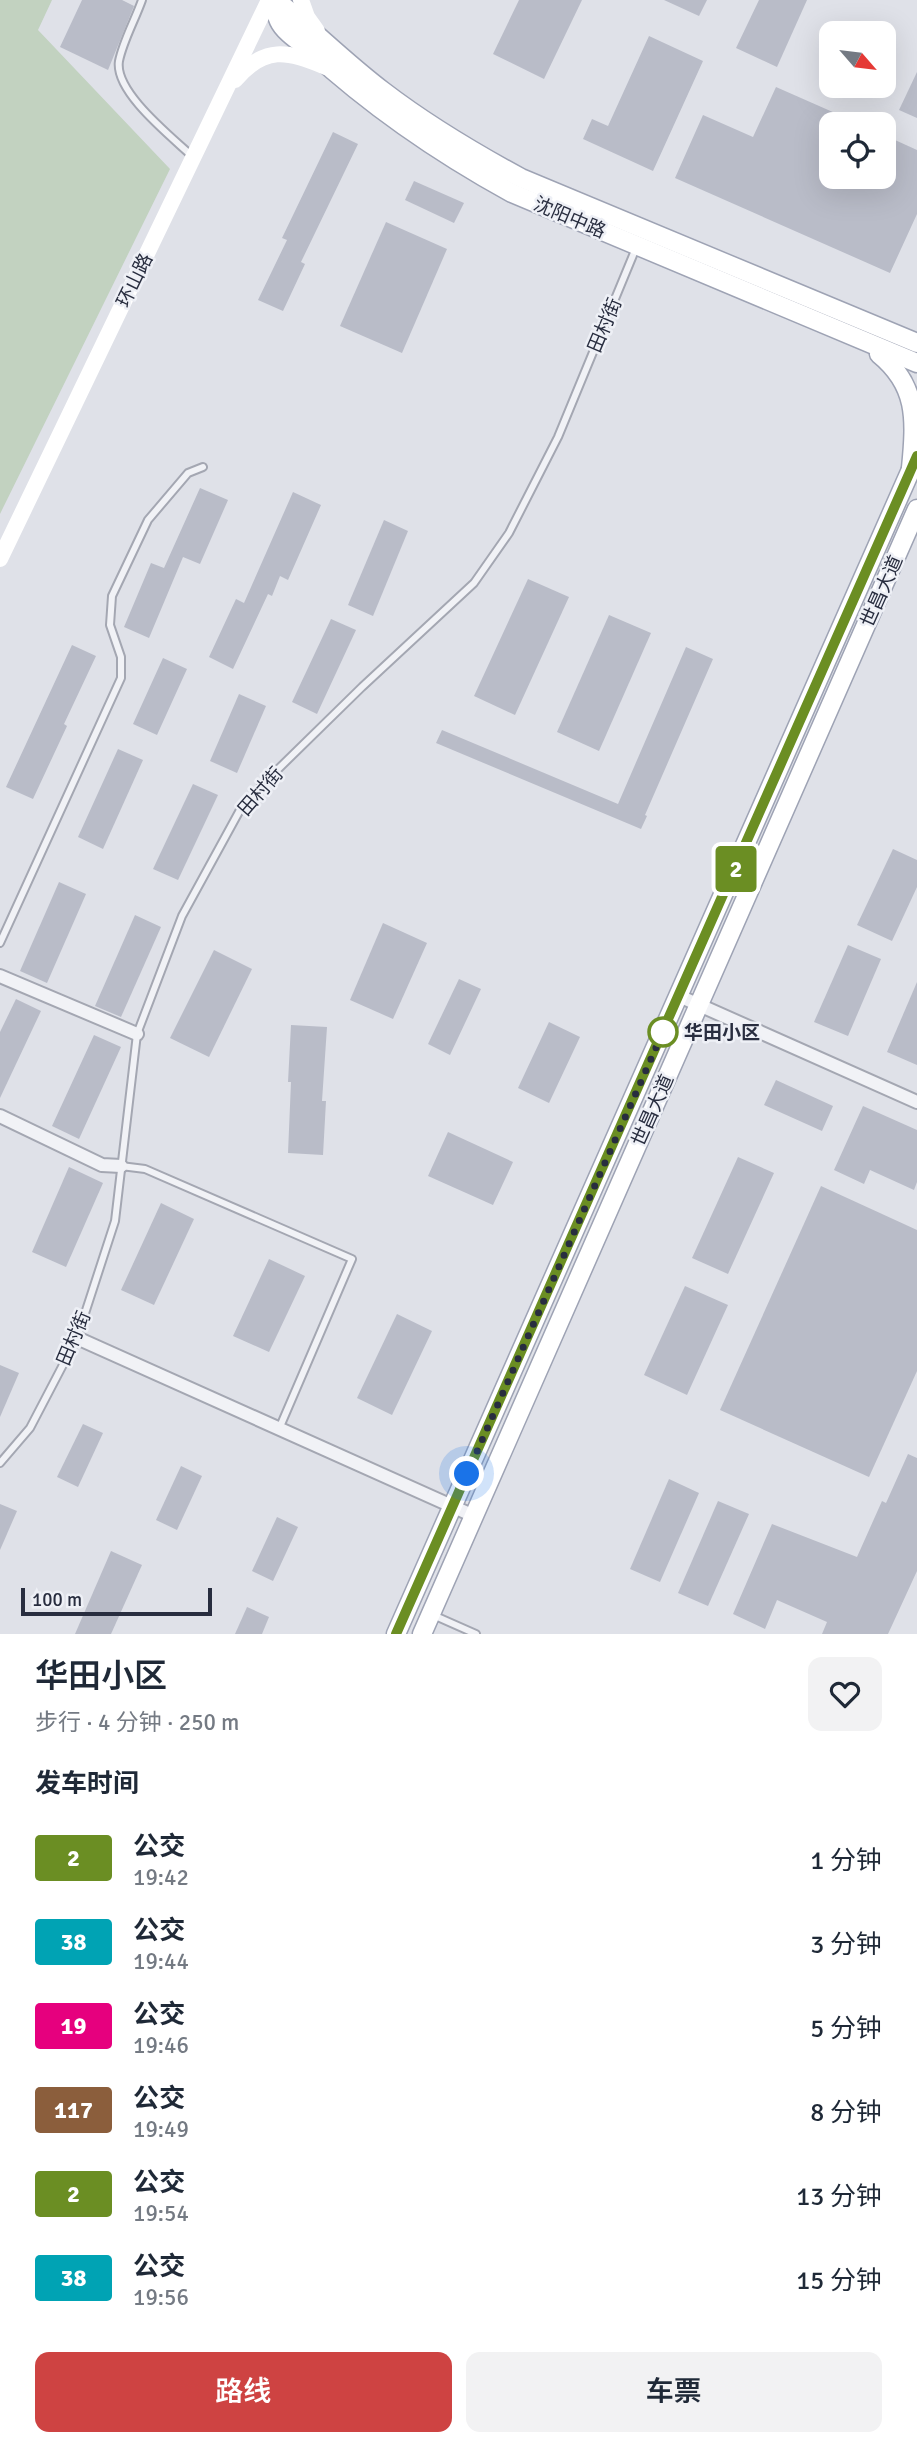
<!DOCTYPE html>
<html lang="zh">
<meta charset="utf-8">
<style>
:root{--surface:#fff;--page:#f2f2f3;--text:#1f2937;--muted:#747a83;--accent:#ce4342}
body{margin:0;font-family:Signika,"Noto Sans SC",sans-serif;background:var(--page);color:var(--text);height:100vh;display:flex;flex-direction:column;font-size:26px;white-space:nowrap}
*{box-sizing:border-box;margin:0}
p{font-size:23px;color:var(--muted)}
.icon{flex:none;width:38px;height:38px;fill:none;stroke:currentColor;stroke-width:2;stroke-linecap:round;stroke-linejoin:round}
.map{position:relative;height:1634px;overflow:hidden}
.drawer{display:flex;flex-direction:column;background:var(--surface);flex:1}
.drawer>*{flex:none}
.badge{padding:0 14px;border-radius:5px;font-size:24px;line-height:46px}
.needle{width:46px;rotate:118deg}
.controls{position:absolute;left:819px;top:21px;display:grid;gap:14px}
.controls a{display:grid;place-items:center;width:77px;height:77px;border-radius:14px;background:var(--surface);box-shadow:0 7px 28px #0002;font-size:35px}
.scale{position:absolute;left:21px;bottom:18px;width:191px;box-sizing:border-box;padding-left:7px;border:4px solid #282d3f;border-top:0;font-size:19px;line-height:24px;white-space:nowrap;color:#282d3f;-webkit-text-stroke:5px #eef0f6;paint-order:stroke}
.you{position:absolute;width:35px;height:35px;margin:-18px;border:5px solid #fff;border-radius:50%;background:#1a73e8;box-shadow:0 0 0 10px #1a73e833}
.map>.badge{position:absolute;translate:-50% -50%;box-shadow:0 0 0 4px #fff}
h2{padding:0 35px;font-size:26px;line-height:63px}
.round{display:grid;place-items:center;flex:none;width:74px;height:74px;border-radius:14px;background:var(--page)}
.overview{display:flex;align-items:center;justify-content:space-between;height:119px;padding:0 35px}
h1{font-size:33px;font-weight:600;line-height:52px}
.action{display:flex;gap:14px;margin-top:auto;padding:14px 35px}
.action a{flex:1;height:80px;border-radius:14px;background:var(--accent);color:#fff;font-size:28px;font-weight:600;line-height:80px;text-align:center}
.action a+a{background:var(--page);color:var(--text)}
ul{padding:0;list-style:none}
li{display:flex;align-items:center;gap:21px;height:84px;padding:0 35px}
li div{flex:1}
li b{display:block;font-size:26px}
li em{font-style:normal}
li .badge{min-width:77px;font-weight:700;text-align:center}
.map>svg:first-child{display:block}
</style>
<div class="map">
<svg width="917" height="1634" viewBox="0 0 917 1634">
<rect width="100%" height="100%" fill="#dfe1e8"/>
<path fill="#c2d2c0" d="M0 0H52L38 30 170 169 0 514Z"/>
<g fill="#b9bcc8">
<path d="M82 0H122L134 6 108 70 60 47Z"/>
<path d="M519 0H582L544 79 493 54Z"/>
<path d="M664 0H707L699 16Z"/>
<path d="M759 0H807L777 67 736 48Z"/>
<path d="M649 36 703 61 653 171 583 139 592 119 608 126Z"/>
<path d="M917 72V118L899 110Z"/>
<path d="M776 87 860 124H831V177H884V135L917 150V214L890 273 675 178 703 115 753 137Z"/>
<path d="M333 132 358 144 301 262 305 264 283 311 258 300 287 240 282 238Z"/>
<path d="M414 181 464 203 454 223 405 200Z"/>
<path d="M386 222 447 249 402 353 340 326Z"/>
<path d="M200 488 228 500 200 564 183 557 149 638 124 627 151 563 164 568Z"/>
<path d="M293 492 321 505 288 580 280 576 272 596 268 594 233 669 209 657 236 599 244 603Z"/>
<path d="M384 520 408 531 373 616 348 605Z"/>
<path d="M528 579 569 597 515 715 474 696Z"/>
<path d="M609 615 651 633 599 751 557 732Z"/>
<path d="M331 619 356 630 317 714 292 702Z"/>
<path d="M72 645 96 656 64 724 67 726 33 799 6 787Z"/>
<path d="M686 647 713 659 645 815 647 816 641 829 436 743 442 730 618 804Z"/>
<path d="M163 658 187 669 157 735 133 724Z"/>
<path d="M239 694 266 706 237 773 210 761Z"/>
<path d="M118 749 143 760 103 849 78 837Z"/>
<path d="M193 784 218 795 178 880 153 869Z"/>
<path d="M893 849 917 860V887L892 941 857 925Z"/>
<path d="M59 882 86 894 47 983 20 971Z"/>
<path d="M135 915 161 927 121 1017 95 1006Z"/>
<path d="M383 923 427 943 393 1019 350 1000Z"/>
<path d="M848 945 881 959 848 1036 814 1022Z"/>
<path d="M214 950 252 969 209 1057 170 1038Z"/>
<path d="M459 979 481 989 450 1055 428 1044Z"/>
<path d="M917 982V1065L887 1052Z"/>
<path d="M16 999 41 1011 0 1098V1032Z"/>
<path d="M549 1022 580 1037 549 1103 518 1088Z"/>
<path d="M291 1025 327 1027 322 1101H326L323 1155 288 1153 291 1082H288Z"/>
<path d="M94 1035 121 1047 79 1139 52 1126Z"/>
<path d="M776 1080 833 1106 822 1131 764 1105Z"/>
<path d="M863 1106 917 1130V1182L914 1190 870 1170 864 1184 834 1170Z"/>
<path d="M448 1132 513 1162 493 1205 428 1176Z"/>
<path d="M738 1157 774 1173 728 1274 692 1258Z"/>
<path d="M69 1167 103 1183 66 1267 32 1252Z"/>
<path d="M821 1186 917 1230V1371L869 1477 720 1410Z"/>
<path d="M161 1203 194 1219 154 1305 121 1290Z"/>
<path d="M269 1259 305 1276 269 1352 233 1336Z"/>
<path d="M685 1286 728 1305 687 1395 644 1375Z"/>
<path d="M397 1314 432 1331 392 1415 357 1398Z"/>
<path d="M0 1365 19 1373 0 1417Z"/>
<path d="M83 1424 103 1433 78 1487 57 1477Z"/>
<path d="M908 1454 917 1458V1571L888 1634H822L827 1622 777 1600 765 1629 733 1614 772 1524 857 1557 882 1501 886 1503Z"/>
<path d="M181 1466 202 1476 177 1530 156 1520Z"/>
<path d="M669 1479 699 1493 660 1582 630 1569Z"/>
<path d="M718 1501 749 1514 708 1606 678 1593Z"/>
<path d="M0 1504 17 1511 0 1550Z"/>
<path d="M277 1517 298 1527 273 1581 252 1571Z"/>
<path d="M111 1551 142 1565 111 1634H75Z"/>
<path d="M247 1607 269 1617 262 1634H235Z"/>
</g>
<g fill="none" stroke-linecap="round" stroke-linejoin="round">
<defs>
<g id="lane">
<path d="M142 0C135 20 123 41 119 61 114 92 172 137 193 157"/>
<path d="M0 943 121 678V657L110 625 112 596 148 520 188 473 203 467"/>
<path d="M121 1166 145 1169 352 1259 279 1429"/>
<path d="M0 1463 30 1428 77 1338 115 1221 137 1034 182 916 240 810 269 778 362 687 474 583 509 533 558 437 636 248"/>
<path d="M433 1615 476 1634"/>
</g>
<g id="street">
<path d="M0 976 137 1034"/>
<path d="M679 996 917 1102"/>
<path d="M0 1116 102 1165 121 1166"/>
<path d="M77 1338 474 1516"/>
</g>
<g id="primary">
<path d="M272 0C274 7 276 14 279 21 284 32 300 42 310 50 371 106 439 153 512 193L917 363"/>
<path d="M276 0C312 29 346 63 383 91 426 124 473 152 521 178L917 343"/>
<path d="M879 354C917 385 916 418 911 468"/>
<path d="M396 1634 917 456"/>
<path d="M422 1634 917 509"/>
</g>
</defs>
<use href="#lane" stroke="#a4a7b2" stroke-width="10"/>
<use href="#street" stroke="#a4a7b2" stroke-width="16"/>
<use href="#primary" stroke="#9ea3b4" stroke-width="21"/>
<use href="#lane" stroke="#f1f2f6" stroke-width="6"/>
<use href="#street" stroke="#f1f2f6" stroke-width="12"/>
<g stroke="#fff" stroke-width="16">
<path d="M301 0 307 17 317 31"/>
<path d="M235 80C265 45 287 51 326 67"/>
<path d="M0 559 269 0"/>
</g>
<use href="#primary" stroke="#fff" stroke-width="18"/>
</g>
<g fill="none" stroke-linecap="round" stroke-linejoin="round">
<defs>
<path id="line" d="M396 1634 917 456"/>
</defs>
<use href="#line" stroke="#fff" stroke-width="16"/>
<use href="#line" stroke="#6b8e23" stroke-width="10"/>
<path stroke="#282d3f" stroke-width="7" stroke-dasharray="0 12.6" d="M467 1474 663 1032"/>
</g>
<circle fill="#fff" stroke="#6b8e23" stroke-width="3.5" cx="663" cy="1032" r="14"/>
<g text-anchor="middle" stroke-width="5" stroke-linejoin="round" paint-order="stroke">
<g font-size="19" fill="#282d3f" stroke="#eef0f6">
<text transform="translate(570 217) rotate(23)" y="7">沈阳中路</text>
<text transform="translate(134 280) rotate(-64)" y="7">环山路</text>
<text transform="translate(604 325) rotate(-67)" y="7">田村街</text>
<text transform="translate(881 591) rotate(-66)" y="7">世昌大道</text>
<text transform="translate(260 791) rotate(-49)" y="7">田村街</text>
<text transform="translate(652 1110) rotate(-66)" y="7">世昌大道</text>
<text transform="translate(73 1338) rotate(-67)" y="7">田村街</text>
</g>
<g font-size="19" font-weight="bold" fill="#282d3f" stroke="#eef0f6" text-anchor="start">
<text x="684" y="1039">华田小区</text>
</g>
</g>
</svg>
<div class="controls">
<a><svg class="needle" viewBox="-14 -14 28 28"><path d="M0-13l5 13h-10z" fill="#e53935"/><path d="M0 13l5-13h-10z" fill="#747a83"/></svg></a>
<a><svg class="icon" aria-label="locate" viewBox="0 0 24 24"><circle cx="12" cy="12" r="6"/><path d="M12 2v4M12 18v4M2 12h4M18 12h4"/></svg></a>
</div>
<div class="scale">100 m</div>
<div class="you" style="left:467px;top:1474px"></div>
<b class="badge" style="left:736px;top:869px;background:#6b8e23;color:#fff">2</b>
</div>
<section class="drawer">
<div class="overview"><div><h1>华田小区</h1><p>步行 · 4 分钟 · 250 m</p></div><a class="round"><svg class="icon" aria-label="heart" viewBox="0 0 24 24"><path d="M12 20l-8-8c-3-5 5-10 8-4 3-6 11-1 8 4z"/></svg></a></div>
<h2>发车时间</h2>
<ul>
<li><span class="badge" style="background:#6b8e23;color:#fff">2</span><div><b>公交</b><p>19:42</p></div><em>1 分钟</em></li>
<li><span class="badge" style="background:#00a3b4;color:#fff">38</span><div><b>公交</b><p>19:44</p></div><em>3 分钟</em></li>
<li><span class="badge" style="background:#e6007e;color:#fff">19</span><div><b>公交</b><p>19:46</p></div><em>5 分钟</em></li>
<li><span class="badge" style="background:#8b5e3c;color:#fff">117</span><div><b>公交</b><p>19:49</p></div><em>8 分钟</em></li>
<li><span class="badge" style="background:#6b8e23;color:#fff">2</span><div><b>公交</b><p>19:54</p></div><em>13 分钟</em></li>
<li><span class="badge" style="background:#00a3b4;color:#fff">38</span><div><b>公交</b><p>19:56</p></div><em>15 分钟</em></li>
</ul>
<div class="action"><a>路线</a><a>车票</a></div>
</section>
